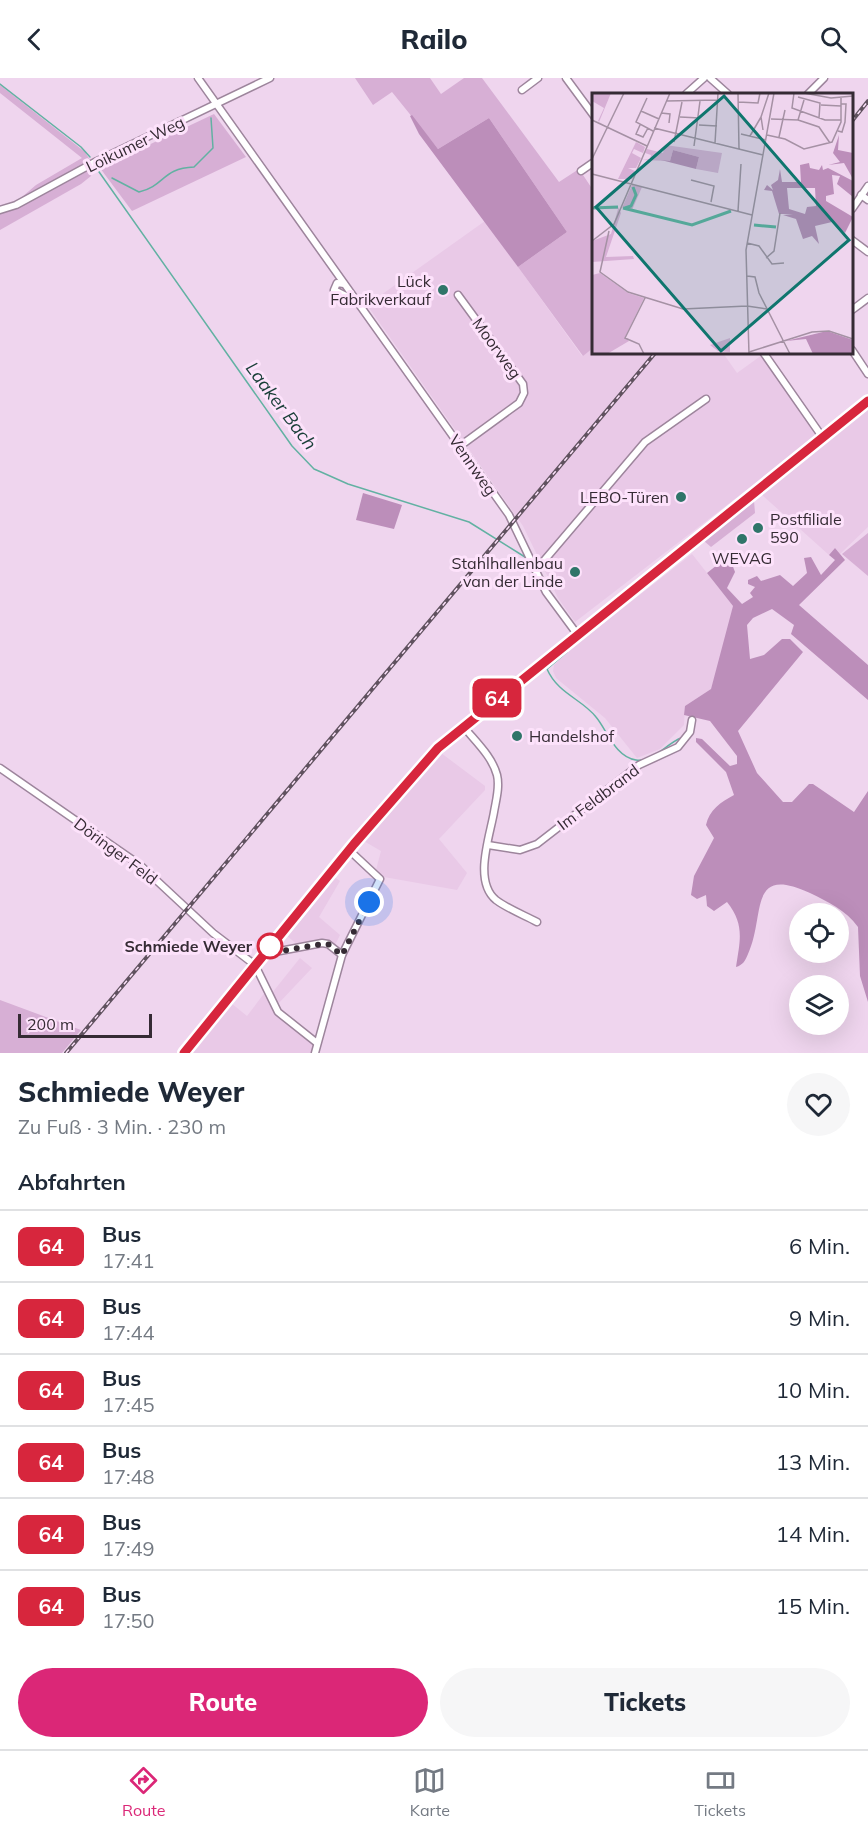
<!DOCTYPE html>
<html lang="de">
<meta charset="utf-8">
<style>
:root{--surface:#fff;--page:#f6f6f7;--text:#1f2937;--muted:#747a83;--line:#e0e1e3;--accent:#db2777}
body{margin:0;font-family:Mulish,sans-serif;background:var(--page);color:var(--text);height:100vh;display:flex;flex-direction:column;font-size:22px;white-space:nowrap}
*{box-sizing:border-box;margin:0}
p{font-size:20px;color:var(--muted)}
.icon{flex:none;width:33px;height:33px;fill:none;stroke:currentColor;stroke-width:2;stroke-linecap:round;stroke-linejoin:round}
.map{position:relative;height:975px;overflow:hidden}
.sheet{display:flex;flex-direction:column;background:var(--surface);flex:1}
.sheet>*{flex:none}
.badge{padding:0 12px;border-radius:9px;font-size:21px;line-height:39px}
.fabs{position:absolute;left:789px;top:825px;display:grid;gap:12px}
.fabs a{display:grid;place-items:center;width:60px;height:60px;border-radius:50%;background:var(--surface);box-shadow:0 6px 24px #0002;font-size:30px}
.scale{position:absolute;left:18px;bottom:15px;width:134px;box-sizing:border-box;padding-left:6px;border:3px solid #352b34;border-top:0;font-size:16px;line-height:21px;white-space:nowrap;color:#352b34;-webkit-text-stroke:4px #fde2fb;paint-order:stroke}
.you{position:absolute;width:30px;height:30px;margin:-15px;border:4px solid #fff;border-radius:50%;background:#1a73e8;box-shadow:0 0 0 9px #1a73e833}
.map>.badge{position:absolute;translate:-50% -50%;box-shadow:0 0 0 3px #fff}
h2{padding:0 18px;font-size:22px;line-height:54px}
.round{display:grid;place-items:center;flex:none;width:63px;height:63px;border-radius:32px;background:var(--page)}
.head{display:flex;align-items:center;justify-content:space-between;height:102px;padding:0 18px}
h1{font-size:28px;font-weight:800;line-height:45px}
.cta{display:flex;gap:12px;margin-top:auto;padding:12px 18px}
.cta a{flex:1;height:69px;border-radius:36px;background:var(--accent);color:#fff;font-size:24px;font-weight:800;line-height:69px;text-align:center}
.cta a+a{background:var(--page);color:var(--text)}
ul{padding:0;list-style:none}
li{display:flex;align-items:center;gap:18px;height:72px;padding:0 18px;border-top:2px solid var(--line)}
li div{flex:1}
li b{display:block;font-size:22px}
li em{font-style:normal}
li .badge{min-width:66px;font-weight:700;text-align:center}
header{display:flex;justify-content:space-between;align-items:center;height:78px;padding:0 18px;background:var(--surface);font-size:27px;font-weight:800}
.tabs{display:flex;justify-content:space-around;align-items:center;height:84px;border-top:2px solid var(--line);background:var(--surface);font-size:16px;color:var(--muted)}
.tabs a{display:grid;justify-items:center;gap:3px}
.tabs .active{color:var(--accent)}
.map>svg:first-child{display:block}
</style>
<header><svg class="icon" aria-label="back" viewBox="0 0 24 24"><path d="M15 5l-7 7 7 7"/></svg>Railo<svg class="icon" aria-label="search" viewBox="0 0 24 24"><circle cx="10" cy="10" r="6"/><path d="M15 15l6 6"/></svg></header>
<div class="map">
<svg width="868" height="975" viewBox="0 0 868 975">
<rect width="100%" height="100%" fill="#efd5ee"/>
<g fill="#e9c9e7">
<path d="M485 143 582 278 593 270 594 274 723 275 737 295 762 277 818 357 575 544 558 520 523 448 367 227Z"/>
<path d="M868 330V449L840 476 835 470 829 477 761 416Z"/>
<path d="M692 476 733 528 729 550 711 611 685 628 684 647 660 671 637 680 605 640 556 600 553 593 554 587 572 570Z"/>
<path d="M441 675 485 708V712L439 761 467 795 457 812 384 799 376 792 381 773 362 762 418 697Z"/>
<path d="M333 798 340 803 319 839 340 857 334 869 328 864 299 868 286 857Z"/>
<path d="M300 880 312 890 277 927 284 938 315 960 312 975H190L231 925 247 938 269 909 272 915Z"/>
</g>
<g fill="#d7afd5">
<path d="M355 0H430L441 16 464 0H482L559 104 579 91 593 112V270L583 278 518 189 567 154 489 40 438 71 392 14 373 27Z"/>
<path d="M0 7 85 74 90 82 15 125 36 107 82 80 0 15Z"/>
<path d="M214 36 246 79 132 133 100 90Z"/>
<path d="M92 89 91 98 81 106 0 152V133Z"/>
<path d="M754 423 755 435 711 469 704 463Z"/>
<path d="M868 455V498L842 476Z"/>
<path d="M0 922 81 952 62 975H0Z"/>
</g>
<g fill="#bc8eba">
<path d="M412 37 438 71 489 40 567 154 518 189 419 56 410 38Z"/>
<path d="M363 415 402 427 394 451 356 442Z"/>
<path d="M835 470 845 482 799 527 868 587V622L791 556 794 547 772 531 753 540 747 547 750 581 764 577 782 561H790L803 574 738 653 757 695 783 724H792L809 706H813L854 734 868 713V924L860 898 858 849C846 832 828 824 810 815 747 786 766 837 748 876 745 883 743 887 736 889 740 862 745 847 727 824L714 833 707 828 706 817 697 821 691 817 694 798 714 760 706 747C709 732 721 724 734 717L726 694 696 664V660L702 661 730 688 737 686V678L710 643 684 637 685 628 711 611 733 528 707 495 722 483 732 486 735 494 727 510 742 526 753 519 750 515 755 509 748 506V502L757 498 761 503 780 497 793 508 807 495 804 480 811 479 821 497 835 482 829 477Z"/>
</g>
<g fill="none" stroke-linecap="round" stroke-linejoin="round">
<g stroke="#62b1a2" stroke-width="1.5">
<path d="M0 6 81 69 90 79"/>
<path d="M97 91 292 368 314 391 321 394 348 406 469 444 525 479"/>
<path d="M112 100 139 114C165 108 162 90 194 89L213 70 211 40"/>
<path d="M785 396 838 354"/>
<path d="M618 531 779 400"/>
<path d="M567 574 547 591C558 616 582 621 596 639 607 652 615 679 636 682 653 685 667 665 681 660"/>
</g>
<defs>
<g id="minor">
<path d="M198 0 509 437 546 514 577 556"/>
<path d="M566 0 594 38"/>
<path d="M710 0 728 16"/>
<path d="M522 12 538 0"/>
<path d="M686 16 704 0"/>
<path d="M808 16 824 0"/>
<path d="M581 93 594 84"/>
<path d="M861 117 868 122"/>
<path d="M852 131 868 108"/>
<path d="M0 132 16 127 97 83 270 0"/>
<path d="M852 162 868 174"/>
<path d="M344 206 337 205 334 212 354 222"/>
<path d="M458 217 523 306 524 315 519 325 460 368"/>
<path d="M852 232 868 220"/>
<path d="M852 272 868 296"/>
<path d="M763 274 823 360"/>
<path d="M535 489 542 485 645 364 706 321"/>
<path d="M463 648C475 663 492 678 497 697 500 709 496 722 494 734 490 758 473 803 496 822 508 831 524 837 537 844"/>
<path d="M0 690 140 787 213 855 255 887 278 934 317 965"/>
<path d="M488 767 520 772 537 766 639 687 678 669 690 654 692 642"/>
<path d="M264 876 322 865 328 866 342 877"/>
<path d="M315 975 342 877 380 801 349 772"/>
</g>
<path id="major" d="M184 975 349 772 438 670 868 323"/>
</defs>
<use href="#minor" stroke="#9d859c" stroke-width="9"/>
<use href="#major" stroke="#43837b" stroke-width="11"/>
<use href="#minor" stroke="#fff" stroke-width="6"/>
<use href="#major" stroke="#92d1c7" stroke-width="8"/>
<defs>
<g id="rail">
<path d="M852 43 868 23"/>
<path d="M66 975 656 274"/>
</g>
</defs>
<use href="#rail" stroke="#60525f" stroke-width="4"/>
<use href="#rail" stroke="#fde2fb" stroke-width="1.5" stroke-dasharray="4.5" stroke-linecap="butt"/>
</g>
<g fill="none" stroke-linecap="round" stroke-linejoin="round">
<defs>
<path id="line" d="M184 975 354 766 438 670 868 323"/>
</defs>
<use href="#line" stroke="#fff" stroke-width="14"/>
<use href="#line" stroke="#d7263d" stroke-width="9"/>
<path stroke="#352b34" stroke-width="6" stroke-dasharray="0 10.8" d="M270 868 264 876 322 866H328L342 877 369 824"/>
</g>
<g fill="#2f7569" stroke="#fde2fb" stroke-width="2">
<circle cx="443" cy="212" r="6"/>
<circle cx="681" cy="419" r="6"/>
<circle cx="758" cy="450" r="6"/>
<circle cx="742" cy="461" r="6"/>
<circle cx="575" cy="494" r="6"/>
<circle cx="517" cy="658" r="6"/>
</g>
<circle fill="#fff" stroke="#d7263d" stroke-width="3" cx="270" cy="868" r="12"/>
<g text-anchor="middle" stroke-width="6" stroke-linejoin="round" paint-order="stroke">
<g font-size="16" fill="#352b34" stroke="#fde2fb">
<text transform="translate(135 66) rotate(-26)" y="6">Loikumer Weg</text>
<text transform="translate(497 270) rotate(54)" y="6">Moorweg</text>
<text transform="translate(473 387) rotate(55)" y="6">Vennweg</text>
<text transform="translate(598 719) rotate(-37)" y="6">Im Feldbrand</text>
<text transform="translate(116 773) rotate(37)" y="6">Döringer Feld</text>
</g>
<g font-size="16" fill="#352b34" stroke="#fde2fb" text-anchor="end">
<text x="431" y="209">Lück<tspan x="431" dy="18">Fabrikverkauf</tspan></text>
<text x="669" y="425">LEBO-Türen</text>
<text x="770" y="447" text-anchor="start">Postfiliale<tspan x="770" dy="18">590</tspan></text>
<text x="742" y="486" text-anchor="middle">WEVAG</text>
<text x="563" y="491">Stahlhallenbau<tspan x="563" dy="18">van der Linde</tspan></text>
<text x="529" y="664" text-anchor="start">Handelshof</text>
</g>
<g font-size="16" font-weight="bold" fill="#352b34" stroke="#fde2fb" text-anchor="end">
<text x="252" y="874">Schmiede Weyer</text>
</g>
<g font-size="18" font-style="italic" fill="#183e37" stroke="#fde2fb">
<text transform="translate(281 328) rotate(53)" y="6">Laaker Bach</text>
</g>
</g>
<g transform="translate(592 15)">
<rect width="261" height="261" fill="#efd5ee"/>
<path d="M0 0H19L7 29 16 35 6 28 12 15 0 8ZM44 49 53 54 51 60 42 56 40 60 49 65 44 75H36L43 78 40 86H26ZM73 52 130 60 126 80 104 76 107 64 81 57 78 68 50 67 58 66 59 62 53 60 55 56 71 60ZM40 92 50 94 40 117 30 115ZM26 114 29 120 14 164 41 163 42 166 0 169V148L19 141 26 116 0 115ZM8 180 36 200 52 205 33 244 37 248 15 261H0V182ZM138 245V259L126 258 118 252Z" fill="#d7afd5"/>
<path d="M247 42 246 57 261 60V86L252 70 236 72 248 69 241 60ZM81 57 107 64 104 76 69 67 78 68ZM217 70 218 75 227 77 230 72 231 77 236 75 261 88V104L245 91 248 83 240 82 242 101 234 103V108L261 124 253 140 240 129 223 133 227 151 220 143 211 146 204 126 191 122 201 121H187L180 98 172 97 175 92 181 97 179 92 186 87 188 76 190 89H209L208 72ZM195 95H223L224 113 215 114 213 121 197 116ZM235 238 261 247V261H221L214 246 194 248Z" fill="#bc8eba" fill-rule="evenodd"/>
<path fill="none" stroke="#62b1a2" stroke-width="3" d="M0 115 26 114M31 115 100 132 139 118M33 115 39 113 44 102 41 94M162 132 184 134"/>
<path fill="none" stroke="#a591a4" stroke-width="1.5" d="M146 0 147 56M202 0 200 15 233 27H249M212 0 239 5 261 3M206 4 228 10 227 25M55 5 44 29 61 38M74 8 126 7M146 9 166 10 168 0M229 12 249 13M49 18 67 26M69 20 78 21 77 30M88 24 108 25M169 24 177 0M179 26 206 27 212 7M0 27 55 53M206 27 227 34 238 50M48 32 44 41 51 44 56 35M107 32 125 33M62 35 171 62M246 38 250 39 253 29 254 11H249M149 41 174 47M175 42 193 46 212 56 240 49 249 29V5M158 43 169 24 171 37M187 44 193 17M82 49 90 9M123 50 126 0M102 53 108 8M0 66 32 0M0 81 160 122M99 87 122 93 119 109M146 118 149 71M17 138 8 179 36 199 91 216 155 213 175 216M0 148 22 131 78 0M155 150 167 153 180 171 192 170M174 165 182 158 188 120M155 183 163 184 167 200 198 261M157 259 220 239 237 238 261 246M52 261 47 251 33 245 53 205M157 261 154 157 182 0"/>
<path fill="#0f766e" fill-opacity="0.15" stroke="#0f766e" stroke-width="3" d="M132 3 257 147 129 258 4 114Z"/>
<rect width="261" height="261" fill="none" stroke="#352b34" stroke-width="3"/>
</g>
</svg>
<div class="fabs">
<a><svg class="icon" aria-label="locate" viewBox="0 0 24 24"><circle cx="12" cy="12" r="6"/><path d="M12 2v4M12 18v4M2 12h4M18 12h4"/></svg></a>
<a><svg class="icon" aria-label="layers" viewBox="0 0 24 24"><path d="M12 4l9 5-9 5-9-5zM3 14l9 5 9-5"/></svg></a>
</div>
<div class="scale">200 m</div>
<div class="you" style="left:369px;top:824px"></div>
<b class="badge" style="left:497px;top:620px;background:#d7263d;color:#fff">64</b>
</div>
<section class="sheet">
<div class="head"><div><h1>Schmiede Weyer</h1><p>Zu Fuß · 3 Min. · 230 m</p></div><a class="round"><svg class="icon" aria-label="heart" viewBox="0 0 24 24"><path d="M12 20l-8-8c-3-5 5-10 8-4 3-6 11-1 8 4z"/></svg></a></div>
<h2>Abfahrten</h2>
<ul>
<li><span class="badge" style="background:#d7263d;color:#fff">64</span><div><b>Bus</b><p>17:41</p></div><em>6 Min.</em></li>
<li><span class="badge" style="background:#d7263d;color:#fff">64</span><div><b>Bus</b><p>17:44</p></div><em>9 Min.</em></li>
<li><span class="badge" style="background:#d7263d;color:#fff">64</span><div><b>Bus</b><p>17:45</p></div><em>10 Min.</em></li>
<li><span class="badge" style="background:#d7263d;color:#fff">64</span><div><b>Bus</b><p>17:48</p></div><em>13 Min.</em></li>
<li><span class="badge" style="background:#d7263d;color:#fff">64</span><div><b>Bus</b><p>17:49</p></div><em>14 Min.</em></li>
<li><span class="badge" style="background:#d7263d;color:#fff">64</span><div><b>Bus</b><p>17:50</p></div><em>15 Min.</em></li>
</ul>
<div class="cta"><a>Route</a><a>Tickets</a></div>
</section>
<nav class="tabs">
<a class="active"><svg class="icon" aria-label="directions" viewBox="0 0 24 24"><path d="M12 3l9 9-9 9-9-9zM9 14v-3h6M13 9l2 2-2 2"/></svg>Route</a>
<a><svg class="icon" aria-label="map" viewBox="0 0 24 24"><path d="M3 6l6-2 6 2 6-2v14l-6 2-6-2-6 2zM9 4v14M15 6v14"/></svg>Karte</a>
<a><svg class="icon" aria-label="tickets" viewBox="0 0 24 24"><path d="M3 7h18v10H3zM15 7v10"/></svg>Tickets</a>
</nav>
